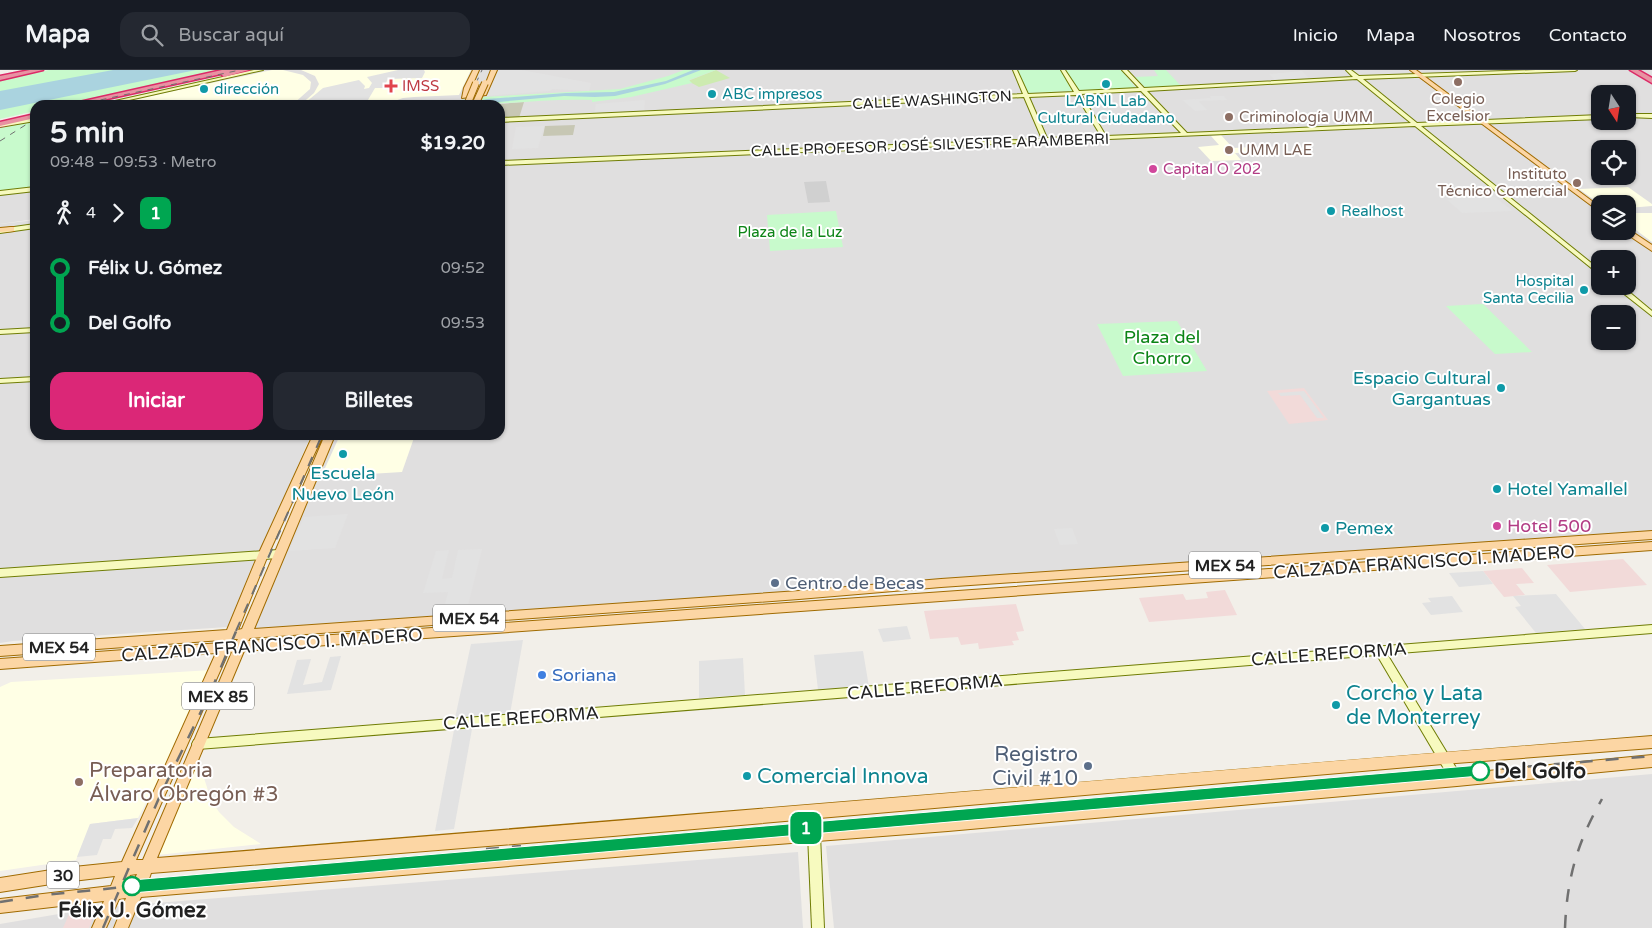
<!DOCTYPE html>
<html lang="es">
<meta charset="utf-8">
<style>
:root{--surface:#171b24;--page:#242831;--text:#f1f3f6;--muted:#9ea1a6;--line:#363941;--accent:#db2777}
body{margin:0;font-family:"Varela Round",sans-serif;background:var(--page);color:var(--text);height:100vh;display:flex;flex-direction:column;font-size:19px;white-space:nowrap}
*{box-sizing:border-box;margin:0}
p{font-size:16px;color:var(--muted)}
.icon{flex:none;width:28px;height:28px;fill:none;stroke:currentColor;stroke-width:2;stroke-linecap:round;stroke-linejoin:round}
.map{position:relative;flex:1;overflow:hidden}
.sheet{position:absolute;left:30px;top:30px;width:475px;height:340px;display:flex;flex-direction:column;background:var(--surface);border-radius:15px;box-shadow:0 1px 4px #0004}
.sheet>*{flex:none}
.badge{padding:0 10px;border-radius:8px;font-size:18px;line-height:32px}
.needle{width:32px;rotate:168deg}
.tools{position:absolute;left:1591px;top:15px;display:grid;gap:10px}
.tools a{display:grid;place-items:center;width:45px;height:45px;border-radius:10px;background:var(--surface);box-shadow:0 1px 4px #0004;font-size:25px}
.map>.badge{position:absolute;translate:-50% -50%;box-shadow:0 0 0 2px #fff}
.legs{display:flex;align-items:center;gap:8px;height:55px;padding:0 20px;font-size:16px}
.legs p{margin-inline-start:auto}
.headline{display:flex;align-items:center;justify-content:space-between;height:85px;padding:0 20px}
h1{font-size:28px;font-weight:700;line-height:38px}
.action{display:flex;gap:10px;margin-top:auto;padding:10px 20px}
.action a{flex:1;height:58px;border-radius:15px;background:var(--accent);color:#fff;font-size:20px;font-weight:700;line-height:58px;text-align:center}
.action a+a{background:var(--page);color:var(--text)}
ul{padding:0 20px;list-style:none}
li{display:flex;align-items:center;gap:18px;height:55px;font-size:19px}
li i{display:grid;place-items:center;width:8px;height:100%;margin:0 6px;background:currentColor}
li i::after{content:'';width:12px;height:12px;margin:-6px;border:4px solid;border-radius:50%;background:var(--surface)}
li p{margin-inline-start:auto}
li:first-child i{background:linear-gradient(#0000 50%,currentColor 0)}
li:last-child i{background:linear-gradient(currentColor 50%,#0000 0)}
header{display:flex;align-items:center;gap:30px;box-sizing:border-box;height:70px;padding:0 25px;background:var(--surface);border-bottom:1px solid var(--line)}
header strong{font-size:24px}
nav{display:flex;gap:28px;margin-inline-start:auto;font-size:18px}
.search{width:350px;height:45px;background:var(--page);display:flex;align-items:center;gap:12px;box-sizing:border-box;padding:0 18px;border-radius:15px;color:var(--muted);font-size:19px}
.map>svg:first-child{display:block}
</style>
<header>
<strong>Mapa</strong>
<div class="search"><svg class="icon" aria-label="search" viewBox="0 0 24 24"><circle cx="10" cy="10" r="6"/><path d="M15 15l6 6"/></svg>Buscar aquí</div>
<nav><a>Inicio</a><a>Mapa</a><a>Nosotros</a><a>Contacto</a></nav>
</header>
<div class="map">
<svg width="1652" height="858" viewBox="0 0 1652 858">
<rect width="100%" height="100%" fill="#f2efe9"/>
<g fill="#e0dfdf" fill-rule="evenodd">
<path d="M263 0H1652V461L249 560 336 365H500V35H99ZM1600 24H1628V51H1600ZM1600 79H1628V106H1600ZM1600 134H1628V161H1600ZM1600 189H1628V216H1600ZM1600 244H1628V271H1600Z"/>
<path d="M35 49V149L0 154V56Z"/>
<path d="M35 150V365H311L228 557 13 571 0 573V154Z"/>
<path d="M1652 704V858H834L826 776Z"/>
<path d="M798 782 803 858H0V854L94 838Z"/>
</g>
<g fill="#f2dad9">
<path d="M1304 318 1328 350 1289 354 1267 321Z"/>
<path d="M1623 489 1647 515 1570 522 1547 495Z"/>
<path d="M1522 498 1534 513 1516 514 1525 525 1504 527 1483 501Z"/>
<path d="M1225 520 1237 545 1149 552 1139 528 1183 524 1186 530 1208 528 1206 522Z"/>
<path d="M1016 534 1024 561 1016 562 1019 570 1012 571 1014 575 979 579 978 573 961 575 958 567 930 569 924 541Z"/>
<path d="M97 838 89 858H63L70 842Z"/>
</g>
<g fill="#ffffe5">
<path d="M272 0H283L303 5 311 12 310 19 292 35H108Z"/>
<path d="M301 0H471L459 25 414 27 403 28 386 34 357 35H300L314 23 319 14 315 6Z"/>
<path d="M1221 65 1233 78 1253 77 1258 82 1235 83 1241 90 1211 91 1198 77 1219 75 1211 66Z"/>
<path d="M1628 117 1652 134V136L1628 138V134H1600L1579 119Z"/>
<path d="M1628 143H1652V172L1628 154Z"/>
<path d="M340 365H415L402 402 321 407Z"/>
<path d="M212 600 176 676 138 748 90 754 76 790 0 801V617L11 612Z"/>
<path d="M198 689 211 730 219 742 234 757 261 774 157 785Z"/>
</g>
<path fill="#d0d0d0" d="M826 111 830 132 808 133 804 112Z"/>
<g fill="#c7c7b4">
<path d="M524 32 519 48 500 49V35H489Z"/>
<path d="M575 55 573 65 543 66 545 56Z"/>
</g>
<path fill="#cdebb0" d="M716 0 730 8 699 17 688 11Z"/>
<g fill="#c8facc">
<path d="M49 0H223L63 35H35V41L0 49V10Z"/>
<path d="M684 0H716L689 10 692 13 631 27 592 32V30C548 28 503 35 459 35L461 30 483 27 620 19 668 6Z"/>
<path d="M1017 0H1121L1136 18 1028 23Z"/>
<path d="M1154 0H1166L1181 16 1146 18 1135 7 1158 6Z"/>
<path d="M35 50V116L0 121V58Z"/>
<path d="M836 141 843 177 770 181 767 145Z"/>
<path d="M1482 234H1483L1532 282 1495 284 1446 236Z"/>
<path d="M1177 251 1207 301 1123 306 1097 254Z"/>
</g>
<g fill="#e2e2e2">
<path d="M398 0H424L425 2 422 8 388 9 383 18H375L365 35 305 33 323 18 359 10 365 16 364 19 369 18 372 13 367 7Z"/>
<path d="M498 0H522L591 13 589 21 552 19 550 21 484 26Z"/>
<path d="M1302 1 1310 9 1275 10 1269 4Z"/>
<path d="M1210 26H1224L1227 30 1199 31 1207 40 1195 41 1182 30 1211 28Z"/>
<path d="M645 30 644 42 594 45 596 34Z"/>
<path d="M544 56 538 78 512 79 516 57Z"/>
<path d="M1485 115 1496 123 1480 125 1483 127H1495L1513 141 1462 143 1447 130H1452L1448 126 1467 123 1459 116Z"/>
<path d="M1304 321 1324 348H1317L1300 325 1281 326 1278 323Z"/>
<path d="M348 444 335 478 289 481 304 447Z"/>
<path d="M1072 458 1078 474 1060 475 1054 459Z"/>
<path d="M482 479 468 535 444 537 448 522 423 523 436 481 449 480 442 509 452 508 458 480Z"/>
<path d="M1483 501 1493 514 1459 517 1449 503Z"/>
<path d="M1556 524 1585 559 1536 563 1515 537 1521 536 1513 526Z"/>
<path d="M1452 526 1463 542 1431 545 1422 533 1431 532 1428 528Z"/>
<path d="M907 556 911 569 883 572 878 559Z"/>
<path d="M523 570 510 644 455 648 471 574Z"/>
<path d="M863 581 869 617 818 620 814 585Z"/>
<path d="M341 586 331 620 287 624 297 590 311 589 303 615 322 612 330 587Z"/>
<path d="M743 588 745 625 699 628V591Z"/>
<path d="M472 659 454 759 435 761 454 660Z"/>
<path d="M138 748 132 758 115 759 111 769H103L97 785 77 787 90 754Z"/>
</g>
<g fill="#aad3df">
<path d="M113 0H196L0 40V21Z"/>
<path d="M693 0H701L665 14 615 26 595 27 564 26 465 35 487 29 566 23 614 22 666 11Z"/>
</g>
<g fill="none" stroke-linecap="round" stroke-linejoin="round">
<defs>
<g id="secondary">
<path d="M254 0H263L107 35H97Z"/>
<path d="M1013 0H1017L1028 24 1074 22 1061 0H1065L1079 21 1139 18 1122 0H1127L1144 18 1353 7 1346 0H1351L1359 6 1536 0H1577L1575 1 1363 9 1417 53 1600 45V49L1421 56 1600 200V205L1415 56 500 95V91L1042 69 1024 27 500 52V48L1023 24ZM1357 9 1411 53 1187 63 1147 21ZM1141 21 1181 63 1106 66 1081 24ZM1076 25 1101 66 1047 68 1029 27Z"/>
<path d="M1652 44V48L1628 47V44Z"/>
<path d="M35 47V51L0 57V53Z"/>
<path d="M35 117V121L0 125V121Z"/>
<path d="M35 154V158L0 163V159Z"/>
<path d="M1614 216H1622L1652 241V246Z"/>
<path d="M35 258V262L0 264V260Z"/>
<path d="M35 307V311L0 313V309Z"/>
<path d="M278 480 281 482 283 484 281 486 278 488 0 507V499Z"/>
<path d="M1652 555V563L1387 584 1461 706 1463 710 1461 714 1457 715 1453 714 1377 585 198 679 194 678 192 674 194 670 198 669Z"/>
<path d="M813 735 817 737 819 741 824 858H812L807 741 809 737Z"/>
</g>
<g id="primary">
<path d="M473 0H479L468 25 482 23 491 0H497L486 25 462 28 464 18Z"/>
<path d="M1410 0H1416L1600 137V142Z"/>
<path d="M11 157H14V161L0 162V158Z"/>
<path d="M1628 159 1652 175V181L1625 163V161H1628Z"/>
<path d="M313 365H323L268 485 238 560 242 559 325 365H335L254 559 799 521 941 509 1652 461V469L941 517 799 529 250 568 248 571 1652 472V480L244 581 157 788C656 749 1154 704 1652 666V678L1443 694 613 766 151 803 148 812 687 767 948 749 1457 704 1652 685V697L1457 716 948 761 687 781 141 827 128 858H114L126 828 119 829 106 858H92L104 831 0 843V829L111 816 115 806 64 812 0 822V808L64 798 122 792 216 583 0 599V589L221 573 222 570 0 586V576L227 560 258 485ZM234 569H238L236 572 233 573ZM232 582 143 790H136L228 583ZM137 804 133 813 126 814 130 805Z"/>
</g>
<g id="highway">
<path d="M30 0H43L0 10V6Z"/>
<path d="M222 0H249L224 7 221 4 80 35H66Z"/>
<path d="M1630 0H1638L1652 8V13Z"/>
<path d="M35 44V48L0 56V52Z"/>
</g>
</defs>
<use href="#secondary" stroke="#707d05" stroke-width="2"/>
<use href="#primary" stroke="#a06b00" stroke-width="2"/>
<use href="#highway" stroke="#dc2a67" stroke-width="3"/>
<use href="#secondary" fill="#f7fabf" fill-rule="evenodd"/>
<use href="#primary" fill="#fcd6a4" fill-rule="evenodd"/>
<use href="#highway" fill="#e892a2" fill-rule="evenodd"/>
<g stroke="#707070" stroke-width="1" stroke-dasharray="6 6" stroke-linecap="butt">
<path d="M77 35 240 0"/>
<path d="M466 35 482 0"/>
<path d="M0 71 35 49"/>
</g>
<path stroke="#707070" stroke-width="2" stroke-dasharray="10 10" stroke-linecap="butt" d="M236 561 322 365"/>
<g stroke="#707070" stroke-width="2.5" stroke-dasharray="13 13" stroke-linecap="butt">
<path d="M486 779 521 776"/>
<path d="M0 832 45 825 184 811 1652 686"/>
<path d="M103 858 159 728 211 621 237 559"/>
<path d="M1565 858C1567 808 1577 773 1602 729"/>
</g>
<defs>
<g id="primary-bridge">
<path d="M467 35 476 13"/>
<path d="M475 35 485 13"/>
</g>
</defs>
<use href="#primary-bridge" stroke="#a06b00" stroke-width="8" stroke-linecap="butt"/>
<use href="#primary-bridge" stroke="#fcd6a4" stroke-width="6"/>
</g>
<path fill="#00a651" stroke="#fff" d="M1480 695 1485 697 1486 701 1485 705 1480 706 132 823 127 821 125 816 127 812 132 810Z"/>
<g fill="#8d6e63" stroke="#fff" stroke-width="2">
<circle cx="1458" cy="12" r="5"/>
<circle cx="1229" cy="47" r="5"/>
<circle cx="1229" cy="80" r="5"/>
<circle cx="1577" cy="113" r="5"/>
<circle cx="79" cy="712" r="5"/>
</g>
<g fill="#0f9aa8" stroke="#fff" stroke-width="2">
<circle cx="1106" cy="14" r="5"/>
<circle cx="204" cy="19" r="5"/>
<circle cx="712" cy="24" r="5"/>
<circle cx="1331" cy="141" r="5"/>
<circle cx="1584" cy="220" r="5"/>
<circle cx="1501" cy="318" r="5"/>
<circle cx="343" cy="384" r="5"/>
<circle cx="1497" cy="419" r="5"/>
<circle cx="1325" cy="458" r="5"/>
<circle cx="1336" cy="635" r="5"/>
<circle cx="747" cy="706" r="5"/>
</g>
<path fill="#e0444e" stroke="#fff" stroke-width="2" d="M388.5 8.5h5v5h5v5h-5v5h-5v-5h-5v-5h5z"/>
<g fill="#d1479c" stroke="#fff" stroke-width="2">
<circle cx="1153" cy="99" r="5"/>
<circle cx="1497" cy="456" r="5"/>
</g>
<g fill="#5c6f8a" stroke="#fff" stroke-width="2">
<circle cx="775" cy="513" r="5"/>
<circle cx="1088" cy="696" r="5"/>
</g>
<circle fill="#3f7fe0" stroke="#fff" stroke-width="2" cx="542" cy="605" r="5"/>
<g fill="#fff" stroke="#00a651" stroke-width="2.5">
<circle cx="1480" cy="701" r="9"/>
<circle cx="132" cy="816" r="9"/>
</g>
<g text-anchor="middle" stroke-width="4" stroke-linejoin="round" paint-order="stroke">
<g font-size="15" fill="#be3a42" stroke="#fff" text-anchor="start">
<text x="402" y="21">IMSS</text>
</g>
<g font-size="15" fill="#0d838f" stroke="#fff" text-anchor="start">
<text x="214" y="24">dirección</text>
<text x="722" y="29">ABC impresos</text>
<text x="1106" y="36" text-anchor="middle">LABNL Lab<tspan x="1106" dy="17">Cultural Ciudadano</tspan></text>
<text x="1341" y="146">Realhost</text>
<text x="1574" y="216" text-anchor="end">Hospital<tspan x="1574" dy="17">Santa Cecilia</tspan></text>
</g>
<g font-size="15" fill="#785e54" stroke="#fff" text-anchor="start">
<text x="1458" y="34" text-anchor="middle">Colegio<tspan x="1458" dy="17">Excelsior</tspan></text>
<text x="1239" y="52">Criminología UMM</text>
<text x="1239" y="85">UMM LAE</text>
<text x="1567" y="109" text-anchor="end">Instituto<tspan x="1567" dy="17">Técnico Comercial</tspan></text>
</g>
<g font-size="15" fill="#222" stroke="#fff">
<text transform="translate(932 30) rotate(-3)" y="5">CALLE WASHINGTON</text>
<text transform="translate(930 75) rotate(-2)" y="5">CALLE PROFESOR JOSÉ SILVESTRE ARAMBERRI</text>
</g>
<g font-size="15" fill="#b23c85" stroke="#fff" text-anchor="start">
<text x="1163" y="104">Capital O 202</text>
</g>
<g font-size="15" fill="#0c8416" stroke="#fff">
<text x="790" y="167">Plaza de la Luz</text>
</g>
<g fill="#fff" stroke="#646464" stroke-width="1">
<rect x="1189" y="481.5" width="72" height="27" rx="4"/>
<rect x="433" y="534.5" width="72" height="27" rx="4"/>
<rect x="23" y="563.5" width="72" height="27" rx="4"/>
<rect x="182" y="612.5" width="72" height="27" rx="4"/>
<rect x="47" y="791.5" width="32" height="27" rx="4"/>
</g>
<g font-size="16" font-weight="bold" fill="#222">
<text x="1225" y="501">MEX 54</text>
<text x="469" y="554">MEX 54</text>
<text x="59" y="583">MEX 54</text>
<text x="218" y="632">MEX 85</text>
<text x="63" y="811">30</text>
</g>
<g font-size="18" fill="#0c8416" stroke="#fff">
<text x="1162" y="273">Plaza del<tspan x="1162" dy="21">Chorro</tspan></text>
</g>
<g font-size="18" fill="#0d838f" stroke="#fff" text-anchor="start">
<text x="1491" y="314" text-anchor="end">Espacio Cultural<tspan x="1491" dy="21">Gargantuas</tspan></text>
<text x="343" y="409" text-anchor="middle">Escuela<tspan x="343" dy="21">Nuevo León</tspan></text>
<text x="1507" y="425">Hotel Yamallel</text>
<text x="1335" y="464">Pemex</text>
</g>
<g font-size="18" fill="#b23c85" stroke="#fff" text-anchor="start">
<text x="1507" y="462">Hotel 500</text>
</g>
<g font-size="18" fill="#222" stroke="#fff">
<text transform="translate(1424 492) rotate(-4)" y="6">CALZADA FRANCISCO I. MADERO</text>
<text transform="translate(272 575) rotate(-4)" y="6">CALZADA FRANCISCO I. MADERO</text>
<text transform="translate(1329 584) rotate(-4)" y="6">CALLE REFORMA</text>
<text transform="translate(925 617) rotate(-5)" y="6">CALLE REFORMA</text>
<text transform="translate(521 648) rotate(-4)" y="6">CALLE REFORMA</text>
</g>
<g font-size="18" fill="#4e5e75" stroke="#fff" text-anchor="start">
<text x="785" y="519">Centro de Becas</text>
</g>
<g font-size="18" fill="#366cbe" stroke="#fff" text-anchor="start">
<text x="552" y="611">Soriana</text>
</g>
<g font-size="21" fill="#0d838f" stroke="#fff" text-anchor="start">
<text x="1346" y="630">Corcho y Lata<tspan x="1346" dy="24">de Monterrey</tspan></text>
<text x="757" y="713">Comercial Innova</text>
</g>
<g font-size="21" fill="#4e5e75" stroke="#fff" text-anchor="end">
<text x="1078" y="691">Registro<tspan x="1078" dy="24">Civil #10</tspan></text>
</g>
<g font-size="21" fill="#785e54" stroke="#fff" text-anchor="start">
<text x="89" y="707">Preparatoria<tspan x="89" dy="24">Álvaro Obregón #3</tspan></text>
</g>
<g font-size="21" font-weight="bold" fill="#222" stroke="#fff" text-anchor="start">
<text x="1494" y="708">Del Golfo</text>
<text x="132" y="847" text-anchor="middle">Félix U. Gómez</text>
</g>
</g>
</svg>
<div class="tools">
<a><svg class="needle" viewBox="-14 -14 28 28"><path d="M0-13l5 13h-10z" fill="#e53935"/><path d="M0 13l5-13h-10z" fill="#9ea1a6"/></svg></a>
<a><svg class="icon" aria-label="locate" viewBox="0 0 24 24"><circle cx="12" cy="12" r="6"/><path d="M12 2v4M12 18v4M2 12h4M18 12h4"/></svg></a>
<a><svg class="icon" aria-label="layers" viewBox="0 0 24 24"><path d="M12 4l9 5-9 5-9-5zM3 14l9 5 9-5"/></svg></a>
<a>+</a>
<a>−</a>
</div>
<b class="badge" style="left:806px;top:758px;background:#00a651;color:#fff">1</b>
<section class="sheet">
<div class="headline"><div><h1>5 min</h1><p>09:48 – 09:53 · Metro</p></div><b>$19.20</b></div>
<div class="legs"><svg class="icon" aria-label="walk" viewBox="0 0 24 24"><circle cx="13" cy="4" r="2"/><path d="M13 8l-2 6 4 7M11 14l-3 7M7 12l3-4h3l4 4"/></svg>4<svg class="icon" aria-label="forward" viewBox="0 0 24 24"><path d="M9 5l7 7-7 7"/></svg><b class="badge" style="background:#00a651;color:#fff">1</b></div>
<ul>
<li><i style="color:#00a651"></i><b>Félix U. Gómez</b><p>09:52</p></li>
<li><i style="color:#00a651"></i><b>Del Golfo</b><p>09:53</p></li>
</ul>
<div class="action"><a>Iniciar</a><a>Billetes</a></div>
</section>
</div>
